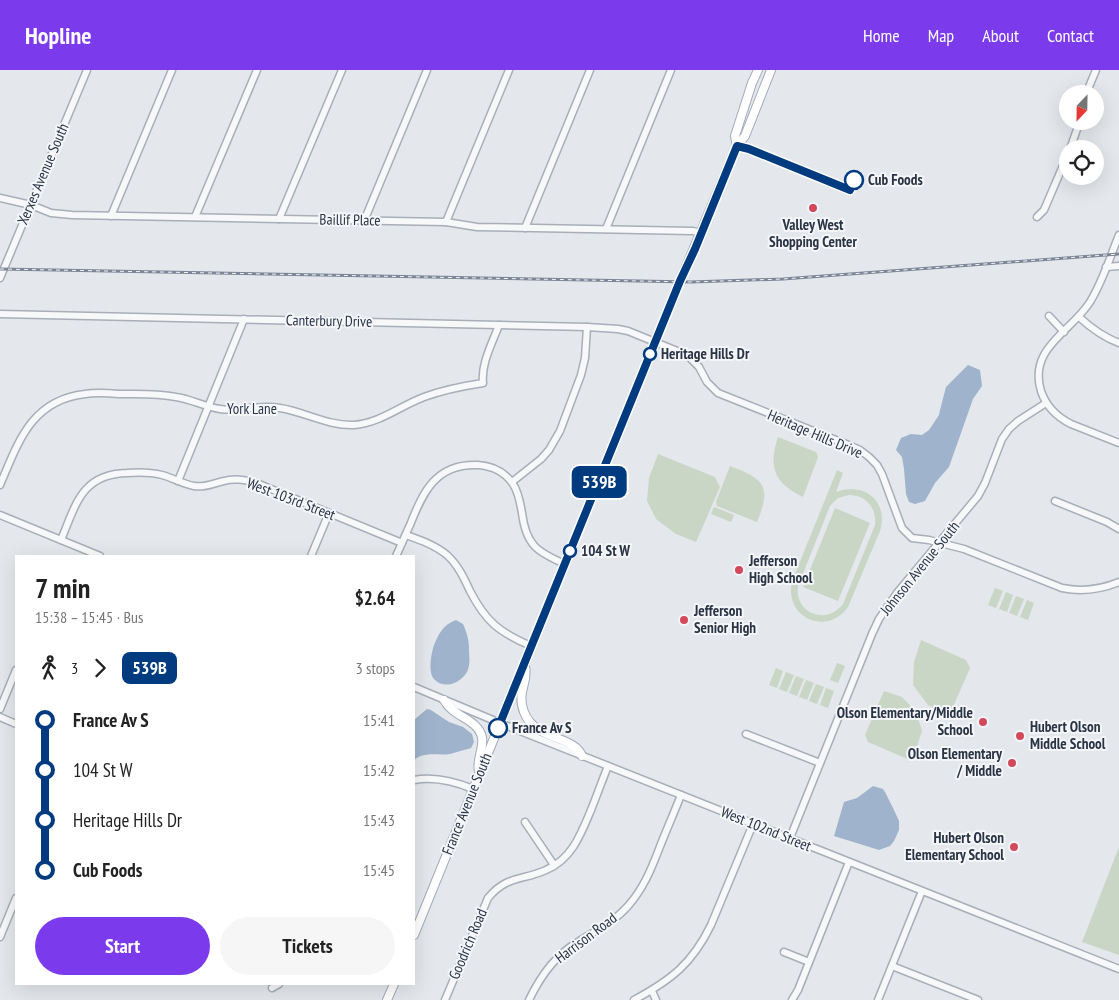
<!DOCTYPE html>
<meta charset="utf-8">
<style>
:root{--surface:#fff;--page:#f6f6f6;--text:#222;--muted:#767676;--accent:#7c3aed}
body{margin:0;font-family:"PT Sans Narrow",sans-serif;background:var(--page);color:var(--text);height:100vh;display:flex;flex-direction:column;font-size:19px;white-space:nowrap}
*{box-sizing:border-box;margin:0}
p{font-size:16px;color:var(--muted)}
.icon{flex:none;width:28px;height:28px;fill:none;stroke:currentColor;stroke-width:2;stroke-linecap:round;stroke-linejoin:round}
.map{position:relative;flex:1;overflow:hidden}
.sheet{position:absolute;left:15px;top:485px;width:400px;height:430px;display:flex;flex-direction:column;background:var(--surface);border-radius:0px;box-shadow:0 5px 20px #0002}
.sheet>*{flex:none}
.badge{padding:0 10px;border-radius:8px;font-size:18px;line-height:32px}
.needle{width:32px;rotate:202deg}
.tools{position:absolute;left:1059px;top:15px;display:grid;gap:10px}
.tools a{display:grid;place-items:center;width:45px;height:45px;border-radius:50%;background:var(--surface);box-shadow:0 5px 20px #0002;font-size:25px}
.map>.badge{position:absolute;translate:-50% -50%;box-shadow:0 0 0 2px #fff}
.legs{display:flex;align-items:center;gap:8px;height:55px;padding:0 20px;font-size:16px}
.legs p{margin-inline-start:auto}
.headline{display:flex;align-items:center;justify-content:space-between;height:85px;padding:0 20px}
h1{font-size:28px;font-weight:700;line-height:38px}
.primary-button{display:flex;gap:10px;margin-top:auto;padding:10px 20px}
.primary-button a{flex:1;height:58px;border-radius:30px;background:var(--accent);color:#fff;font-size:20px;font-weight:700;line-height:58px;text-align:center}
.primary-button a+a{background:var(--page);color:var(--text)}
ul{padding:0 20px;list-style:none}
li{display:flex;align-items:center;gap:18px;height:50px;font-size:19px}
li i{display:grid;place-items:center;width:8px;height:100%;margin:0 6px;background:currentColor}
li i::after{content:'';width:12px;height:12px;margin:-6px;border:4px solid;border-radius:50%;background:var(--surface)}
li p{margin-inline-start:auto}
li:first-child i{background:linear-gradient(#0000 50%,currentColor 0)}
li:last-child i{background:linear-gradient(currentColor 50%,#0000 0)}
header{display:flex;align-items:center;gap:30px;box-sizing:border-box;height:70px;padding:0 25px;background:var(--accent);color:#fff}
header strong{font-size:24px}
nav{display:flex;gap:28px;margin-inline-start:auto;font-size:18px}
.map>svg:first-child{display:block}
</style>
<header>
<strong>Hopline</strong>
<nav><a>Home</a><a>Map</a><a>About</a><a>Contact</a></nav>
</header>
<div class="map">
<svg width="1119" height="930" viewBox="0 0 1119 930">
<rect width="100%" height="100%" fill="#e4e7ec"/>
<g fill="#c9d6c5" fill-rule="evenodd">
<path d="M778 367 816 382 818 387 803 427C774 413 768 397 778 367Z"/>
<path d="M658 384 715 407 720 417 696 472 676 464 656 449 647 431 649 408Z"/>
<path d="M730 396C764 409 772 416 757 452L717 436 716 432Z"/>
<path d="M837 400 843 403 836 422C864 411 889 431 880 461L848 537C826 568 781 546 793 509ZM849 425C866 425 877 438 875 455L843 534C826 556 794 543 798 516L830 436 838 428Z"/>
<path d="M714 437 734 445 731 452 711 444Z"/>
<path d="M835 438 870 453 838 531 803 517Z"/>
<path d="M995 518 1003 521 996 538 988 535Z"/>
<path d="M1006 522 1013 525 1007 542 999 539Z"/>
<path d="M1016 526 1024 529 1017 546 1009 543Z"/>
<path d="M1027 530 1034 533 1028 550 1020 547Z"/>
<path d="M921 570 966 590 970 598 949 646 928 635 913 615 914 592Z"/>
<path d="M837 593 845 596 838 613 830 610Z"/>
<path d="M776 598 783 601 777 618 769 615Z"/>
<path d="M786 602 794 605 787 622 779 619Z"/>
<path d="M796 606 804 609 797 626 789 623Z"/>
<path d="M806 610 814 613 807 630 799 627Z"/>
<path d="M816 614 824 617 817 634 809 631Z"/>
<path d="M826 618 834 621 828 638 820 635Z"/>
<path d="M884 621 902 627 916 642 922 661 912 691 868 672 865 665Z"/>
<path d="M1119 777V885L1082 872Z"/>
</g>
<g fill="#9fb4cc">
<path d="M968 295 980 300 982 316 973 329 949 397 935 413 925 431 915 434 909 432 906 424 904 399 902 387 896 380 901 368 911 364 922 365 929 360 939 345 940 340 946 317Z"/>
<path d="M456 550 463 554C467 563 469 570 469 580 469 585 470 591 469 595 468 610 445 622 434 609 428 602 431 584 434 575 439 563 443 555 456 550Z"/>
<path d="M427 639 431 640 449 652 463 657 472 664 474 672 471 678C464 680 457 682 450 684 438 686 425 681 414 690V650Z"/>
<path d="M873 716 883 719 885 722 893 738 899 751V760L894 771 890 776 879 780 834 766 844 732 857 728Z"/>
</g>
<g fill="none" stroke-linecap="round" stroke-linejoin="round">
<defs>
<g id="minor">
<path d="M1086 24 1096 0"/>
<path d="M1070 79 1080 51"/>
<path d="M0 128 31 135 51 143 72 145 446 152 477 157 693 161 701 163"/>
<path d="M111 146 172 0"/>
<path d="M195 147 257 0"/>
<path d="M1037 147 1044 140 1068 84"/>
<path d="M279 149 342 0"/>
<path d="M364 151 427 0"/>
<path d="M446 152 509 0"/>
<path d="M525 158 590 0"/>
<path d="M606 159 671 0"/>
<path d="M1119 165C1110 187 1103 211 1090 232 1071 262 1028 278 1041 321 1046 336 1057 347 1071 354L1119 373"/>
<path d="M1106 197 1119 196"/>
<path d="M0 208 87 0"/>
<path d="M0 244 587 257 618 259 628 261 687 285 699 297 707 312 718 323 851 376 860 380 869 387 877 395 882 404 902 458 912 468 929 470 964 479 1062 518C1082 522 1100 520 1119 512"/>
<path d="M1049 246 1064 262"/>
<path d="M1079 247C1091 258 1103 267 1119 273"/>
<path d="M178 411 244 249"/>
<path d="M512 412 541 389 549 380 560 361 581 305 585 288 587 257"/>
<path d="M0 415C18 373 31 330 85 324 96 322 108 323 119 324 138 324 157 323 176 327 191 329 205 337 220 339 240 342 260 334 280 338 305 342 328 356 354 355 380 353 400 336 424 327 443 320 463 316 483 313 481 293 492 274 499 255"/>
<path d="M1055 431 1107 452 1119 459"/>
<path d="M0 445 100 486"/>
<path d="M406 465C420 470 435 475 447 485 458 495 464 508 470 521 486 552 499 562 531 576"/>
<path d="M61 470C76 434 82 404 127 403 139 402 150 402 162 405 173 408 183 414 194 416 205 418 214 413 224 411 234 408 244 410 254 412L402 473"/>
<path d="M311 486 329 443"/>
<path d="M396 486C401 476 405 465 410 455 423 422 436 393 478 395 492 396 505 402 513 414 519 423 520 433 522 443 526 475 537 482 565 494"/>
<path d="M414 617 500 653 1119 899"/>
<path d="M0 639 16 600"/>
<path d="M0 647 16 654"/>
<path d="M746 664 820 693"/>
<path d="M414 710C435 706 454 711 473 719"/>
<path d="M525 752 554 795"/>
<path d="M790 768 872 564 879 549 897 523 978 426 985 413 1002 369 1009 359 1018 351 1046 333"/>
<path d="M0 867 16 828"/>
<path d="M784 882 809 892"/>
<path d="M892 896 978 930"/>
<path d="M272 918 279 914"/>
<path d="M652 921 656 930"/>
<path d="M445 930 488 828C507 805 522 811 546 800 572 789 581 764 591 740 597 725 602 711 608 696"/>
<path d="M529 930C540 907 555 885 578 872 595 861 614 852 628 836 643 819 651 800 659 779 666 761 674 743 681 725"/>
<path d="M634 930C671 910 692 894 711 855L753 754"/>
<path d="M792 930 798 920 849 792"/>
<path d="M878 930 922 821"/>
</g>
<g id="major">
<path d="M737 76 735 66 752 13 758 0"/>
<path d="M525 596C529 612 516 622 524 642 535 671 574 665 582 686"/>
<path d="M444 630C454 648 477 648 482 667 484 679 476 690 479 702"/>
<path d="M414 865 680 211 737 76 745 66 771 0"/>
<path d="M387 930 394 914"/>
</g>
</defs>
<use href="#minor" stroke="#a9aeb7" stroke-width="9"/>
<use href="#major" stroke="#a3abb8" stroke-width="10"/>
<use href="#minor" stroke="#f7f8fa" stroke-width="6"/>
<use href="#major" stroke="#fff" stroke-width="8"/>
<defs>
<path id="rail" d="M0 199 691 212 783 209 1119 184"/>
</defs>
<use href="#rail" stroke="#7d8696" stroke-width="3"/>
<use href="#rail" stroke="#f4f6f9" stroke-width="1" stroke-dasharray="4" stroke-linecap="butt"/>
</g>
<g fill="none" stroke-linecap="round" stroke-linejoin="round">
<defs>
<path id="line-1" d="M498 658 680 211 695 179 737 76 749 79 850 120 854 110"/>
</defs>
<use href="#line-1" stroke="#fff" stroke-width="11"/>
<use href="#line-1" stroke="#003b80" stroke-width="8"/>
</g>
<g fill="#fff" stroke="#003b80" stroke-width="2.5">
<circle cx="854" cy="110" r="9"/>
<circle cx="650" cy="284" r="6"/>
<circle cx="570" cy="481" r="6"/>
<circle cx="498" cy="658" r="9"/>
</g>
<g fill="#d1495b" stroke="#f4f6f9" stroke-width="2">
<circle cx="813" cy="138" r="5"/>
<circle cx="739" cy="500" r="5"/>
<circle cx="684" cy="550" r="5"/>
<circle cx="983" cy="652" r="5"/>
<circle cx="1020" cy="666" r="5"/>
<circle cx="1012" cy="693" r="5"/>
<circle cx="1014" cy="777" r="5"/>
</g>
<g text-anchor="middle" stroke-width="4" stroke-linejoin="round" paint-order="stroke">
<g font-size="15" fill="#2b3445" stroke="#f4f6f9">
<text transform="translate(43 104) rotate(-67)" y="5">Xerxes Avenue South</text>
<text transform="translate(350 150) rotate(1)" y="5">Baillif Place</text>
<text transform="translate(329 251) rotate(1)" y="5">Canterbury Drive</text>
<text x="252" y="344">York Lane</text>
<text transform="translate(815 364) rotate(23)" y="5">Heritage Hills Drive</text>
<text transform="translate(291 429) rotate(21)" y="5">West 103rd Street</text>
<text transform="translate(920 498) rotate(-51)" y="5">Johnson Avenue South</text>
<text transform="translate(467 734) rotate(-68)" y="5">France Avenue South</text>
<text transform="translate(766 759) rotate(22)" y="5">West 102nd Street</text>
<text transform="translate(586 868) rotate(-37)" y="5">Harrison Road</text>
<text transform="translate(468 874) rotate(-67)" y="5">Goodrich Road</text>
</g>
<g font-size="15" font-weight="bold" fill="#2b3445" stroke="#f4f6f9" text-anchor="start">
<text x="868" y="115">Cub Foods</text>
<text x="661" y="289">Heritage Hills Dr</text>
<text x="581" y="486">104 St W</text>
<text x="512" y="663">France Av S</text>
</g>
<g font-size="15" font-weight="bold" fill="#2b3445" stroke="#f4f6f9" text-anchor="start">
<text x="813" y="160" text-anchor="middle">Valley West<tspan x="813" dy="17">Shopping Center</tspan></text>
<text x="749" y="496">Jefferson<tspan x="749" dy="17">High School</tspan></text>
<text x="694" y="546">Jefferson<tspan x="694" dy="17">Senior High</tspan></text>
<text x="973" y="648" text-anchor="end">Olson Elementary/Middle<tspan x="973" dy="17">School</tspan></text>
<text x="1030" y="662">Hubert Olson<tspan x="1030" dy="17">Middle School</tspan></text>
<text x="1002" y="689" text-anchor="end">Olson Elementary<tspan x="1002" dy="17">/ Middle</tspan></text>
<text x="1004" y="773" text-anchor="end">Hubert Olson<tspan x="1004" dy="17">Elementary School</tspan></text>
</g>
</g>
</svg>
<div class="tools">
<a><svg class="needle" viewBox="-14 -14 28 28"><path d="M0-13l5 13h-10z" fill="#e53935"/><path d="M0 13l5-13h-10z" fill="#767676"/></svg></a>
<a><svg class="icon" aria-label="locate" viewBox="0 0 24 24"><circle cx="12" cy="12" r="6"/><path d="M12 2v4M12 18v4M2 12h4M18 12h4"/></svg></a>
</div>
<b class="badge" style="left:599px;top:412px;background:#003b80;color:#fff">539B</b>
<section class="sheet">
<div class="headline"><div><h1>7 min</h1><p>15:38 – 15:45 · Bus</p></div><b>$2.64</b></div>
<div class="legs"><svg class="icon" aria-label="walk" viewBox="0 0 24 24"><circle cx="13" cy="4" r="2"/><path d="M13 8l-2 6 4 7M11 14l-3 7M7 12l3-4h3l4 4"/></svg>3<svg class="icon" aria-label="forward" viewBox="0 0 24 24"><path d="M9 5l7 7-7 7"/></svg><b class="badge" style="background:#003b80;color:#fff">539B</b><p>3 stops</p></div>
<ul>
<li><i style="color:#003b80"></i><b>France Av S</b><p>15:41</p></li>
<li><i style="color:#003b80"></i><span>104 St W</span><p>15:42</p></li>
<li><i style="color:#003b80"></i><span>Heritage Hills Dr</span><p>15:43</p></li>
<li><i style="color:#003b80"></i><b>Cub Foods</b><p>15:45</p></li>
</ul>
<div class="primary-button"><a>Start</a><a>Tickets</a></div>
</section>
</div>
